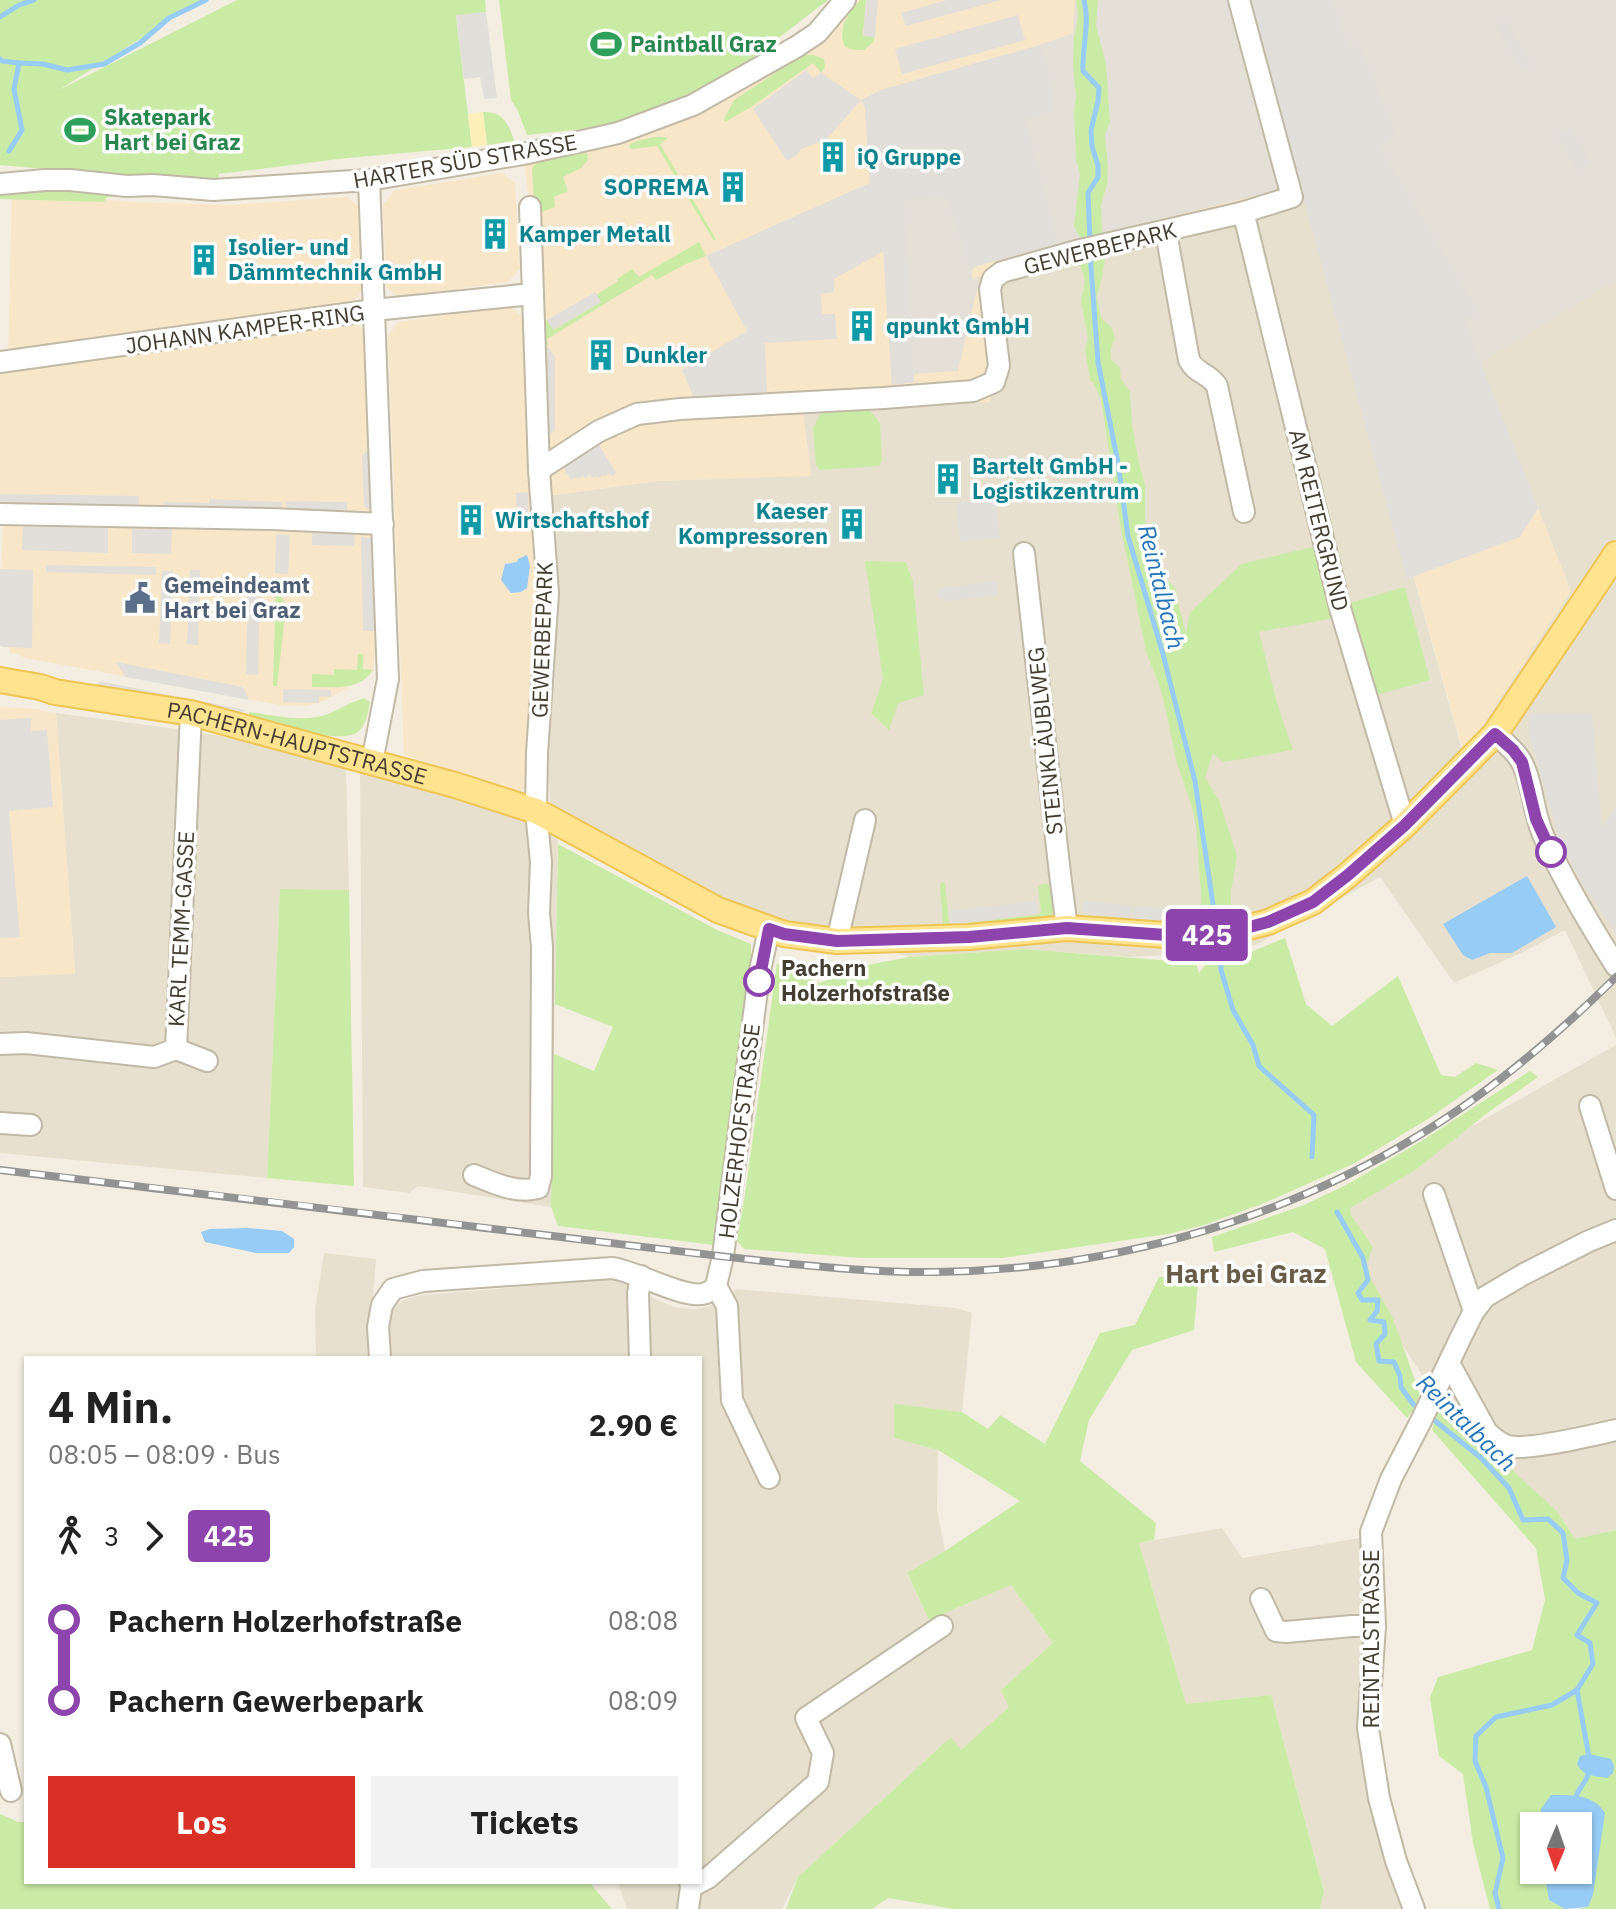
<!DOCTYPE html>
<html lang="de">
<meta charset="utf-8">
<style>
:root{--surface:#fff;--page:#f2f2f2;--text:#222;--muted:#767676;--accent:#d93025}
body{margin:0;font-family:"IBM Plex Sans",sans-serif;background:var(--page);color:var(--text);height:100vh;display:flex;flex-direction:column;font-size:30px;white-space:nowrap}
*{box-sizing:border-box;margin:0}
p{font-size:26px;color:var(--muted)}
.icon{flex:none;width:44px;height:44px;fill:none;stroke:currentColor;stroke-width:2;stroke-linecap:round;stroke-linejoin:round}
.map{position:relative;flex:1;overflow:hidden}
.drawer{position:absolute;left:24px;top:1356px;width:678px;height:528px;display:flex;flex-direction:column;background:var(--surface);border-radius:0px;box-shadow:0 2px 6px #0004}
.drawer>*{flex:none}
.badge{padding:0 16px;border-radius:6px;font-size:28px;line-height:52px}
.needle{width:52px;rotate:182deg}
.fabs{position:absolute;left:1520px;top:1812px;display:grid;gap:16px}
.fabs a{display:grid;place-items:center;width:72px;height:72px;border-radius:0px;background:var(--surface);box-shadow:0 2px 6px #0004;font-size:40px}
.map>.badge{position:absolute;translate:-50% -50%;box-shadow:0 0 0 4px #fff}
.legs{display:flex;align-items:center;gap:12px;height:88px;padding:0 24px;font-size:26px}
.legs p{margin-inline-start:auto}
.headline{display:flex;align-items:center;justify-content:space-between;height:136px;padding:0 24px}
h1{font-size:44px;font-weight:700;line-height:60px}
.primary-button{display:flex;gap:16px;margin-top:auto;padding:16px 24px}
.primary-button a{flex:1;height:92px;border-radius:0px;background:var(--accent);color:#fff;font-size:32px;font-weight:700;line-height:92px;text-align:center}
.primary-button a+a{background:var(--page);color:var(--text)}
ul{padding:0 24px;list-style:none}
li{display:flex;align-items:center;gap:28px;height:80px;font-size:30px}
li i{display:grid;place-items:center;width:12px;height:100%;margin:0 10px;background:currentColor}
li i::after{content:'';width:20px;height:20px;margin:-10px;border:6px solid;border-radius:50%;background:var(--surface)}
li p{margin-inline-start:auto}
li:first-child i{background:linear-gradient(#0000 50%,currentColor 0)}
li:last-child i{background:linear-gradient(currentColor 50%,#0000 0)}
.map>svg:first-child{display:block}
</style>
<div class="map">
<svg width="1616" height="1909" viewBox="0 0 1616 1909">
<rect width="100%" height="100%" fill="#f3eee1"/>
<g fill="#e7e0cf">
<path d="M1304 189 1463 753 1571 591 1475 352 1616 271V1038L1565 930 1519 954 1454 983 1380 877 1245 951 1128 957 1024 949 910 957 816 927 730 907 551 811 540 645 547 496 657 481 811 475 803 410 989 377 976 277Z"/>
<path d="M56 713 177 729 227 737 341 764 346 772 349 890H280L267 1178 0 1153V977L75 973Z"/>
<path d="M360 768 537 822 558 834 551 1207 418 1186 409 1193 363 1187Z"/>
<path d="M1616 1045V1530L1536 1548 1316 1214Z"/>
<path d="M324 1253 376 1259 371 1323 389 1326 393 1310 403 1300 422 1295 614 1279 673 1307 695 1309 710 1306 729 1297 735 1289 956 1308 972 1313 962 1412 894 1405V1438L938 1450 937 1509 945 1551 907 1574 929 1620 1011 1585 1053 1643 1001 1690 1010 1707 960 1751 951 1737 798 1877 782 1909H627L618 1882H700V1358H316L315 1309Z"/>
<path d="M1222 1528 1242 1558 1377 1535 1375 1722 1391 1816 1425 1909H1320L1324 1890 1271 1695 1186 1704 1139 1543Z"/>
</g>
<g fill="#f8e6c9">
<path d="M845 0H1616L1475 352 1571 591 1464 754 1304 189 976 277 989 377 990 402 803 410 811 476 657 481 547 496 530 207 523 154 618 133 816 33Z"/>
<path d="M503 173 515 184 520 269 508 282 398 297 386 287 383 205 395 190Z"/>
<path d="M12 192 137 202 230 205 347 197 359 207 362 291 351 305 8 353Z"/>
<path d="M510 306 523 317 538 631 530 782 520 792 404 755 388 335 399 322Z"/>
<path d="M353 321 365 331 372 515 0 506V371Z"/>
<path d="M3 525 374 534 376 640 373 670 369 676 324 701 307 706 280 705 26 658 10 652 0 594Z"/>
<path d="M0 707 40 709 41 711 56 713 75 974 0 977Z"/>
</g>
<path fill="#e4dfd7" d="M1075 0H1616V280L1480 363 1407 579 1300 185 1058 244 979 265 972 270V278L979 280 958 371 914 374 911 336 914 382 892 385 884 251 833 279 706 256 870 183 865 107 861 100 881 90 1040 45 1073 33Z"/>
<g fill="#caeba6">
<path d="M0 0H202L59 90 237 0H485L486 12 456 16 472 147 347 158 219 174V180L111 175 0 165Z"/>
<path d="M499 0H828L720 83 617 125 527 135 517 109 511 100Z"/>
<path d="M860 0H866L863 35 875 37 873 42 864 50H854L845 47C837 28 848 14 860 0Z"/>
<path d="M1076 0H1098L1096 26 1106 64 1110 122 1105 135 1108 167 1107 185 1101 205 1102 233 1080 238 1074 226 1080 174 1076 159 1074 111 1076 97 1073 65 1074 37 1078 17Z"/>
<path d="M803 55H813L824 59 825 67 821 73 813 63 751 107 725 122 724 119 734 100Z"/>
<path d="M483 112C503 111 509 124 514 141L487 145Z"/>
<path d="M653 137H667V139L660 144 716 239 714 241 657 146 632 149 629 147 631 143Z"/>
<path d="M587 153 588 160 581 168 563 177 568 191 554 197 555 207 539 213 536 233 532 168 539 160Z"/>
<path d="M0 187H15L113 196 106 198 104 202 0 199Z"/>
<path d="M699 242 706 256 686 264 656 280 652 275 547 339 548 344 541 351 543 323 547 320 554 330 600 302 596 295 618 281 617 279 632 269 639 277Z"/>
<path d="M1106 253 1102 278 1097 296 1101 318 1112 328 1115 339 1111 349V359L1120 368 1121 379 1130 392 1132 423 1138 458 1145 486V523L1152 550 1156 563 1165 578 1176 589 1179 607 1186 633 1190 612 1242 564 1316 546 1335 618 1259 632 1277 703 1293 750 1224 762 1213 754 1205 777 1220 802 1237 857 1231 891V919L1203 924 1196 826 1192 807 1177 763 1161 690 1146 652 1120 524 1101 399 1093 382 1090 380 1085 350 1088 339 1081 301 1085 282 1079 260Z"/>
<path d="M866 405 880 424 882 461 879 466 820 470 816 465 813 428 823 409Z"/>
<path d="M865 561 906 562 913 582 924 695 898 703 889 730 871 713 883 679Z"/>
<path d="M276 586 286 605 280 606V616H285L277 686H273Z"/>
<path d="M1405 587 1430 680 1373 696 1346 604Z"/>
<path d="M358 654H363V669L373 670C360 691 334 687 312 687V674L334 675V669L357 670Z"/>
<path d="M364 698 370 702C368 713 366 729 354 734 333 743 271 723 249 717V712C274 715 304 723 328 714 340 709 351 702 364 698Z"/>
<path d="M558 844 717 930 751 944V958L714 1245 558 1226 551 1207 554 1054 594 1071 613 1027 555 1004Z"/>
<path d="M942 882 945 883 949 923 951 925 1039 914 1041 912 1038 888 1039 886 1046 883 1053 887C1055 899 1058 909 1049 918L945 928 943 924 940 886Z"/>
<path d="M280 889 349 890 354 1186 267 1178Z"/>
<path d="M1285 938 1306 1004 1332 1026 1398 976 1441 1075 1455 1077 1476 1063 1498 1070 1428 1119 1353 1164 1262 1204 1204 1225 1168 1234 1003 1258H862L744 1249 737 1241 745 1194 777 963 820 983 861 966 910 957 1024 949 1196 963 1199 973 1208 961 1246 954Z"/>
<path d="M1530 1071 1538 1077 1490 1111 1414 1171 1350 1208 1351 1215 1373 1247 1367 1264 1372 1281 1392 1316 1420 1394 1413 1410 1407 1418 1356 1362 1325 1249 1293 1232 1214 1252 1212 1237 1304 1205 1346 1185 1420 1142Z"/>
<path d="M1199 1271 1194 1330 1132 1350 1089 1420 1080 1461 1156 1523 1154 1540 1139 1543 1186 1704 1271 1695 1324 1891 1320 1909H954L888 1898 872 1909H786L798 1877 951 1737 961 1750 1009 1707 1001 1690 1053 1643 1011 1585 929 1620 907 1573 945 1551 1020 1501 938 1450 894 1438V1404L962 1412 988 1429 1000 1415 1045 1444 1100 1333 1135 1325 1159 1277Z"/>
<path d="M1438 1407 1469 1421 1518 1476 1556 1510 1575 1539 1616 1530V1909H1578L1588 1907 1605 1813 1541 1809 1540 1826H1534V1870H1544L1549 1900 1565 1909H1490L1473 1843 1463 1774 1439 1756 1430 1698 1438 1677 1532 1650 1545 1600 1536 1548 1432 1430Z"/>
<path d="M0 1814 18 1822H26V1882H589L612 1909H0Z"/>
</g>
<path fill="#fcf0b8" d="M483 112 487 145 472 147 468 114Z"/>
<g fill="#e2dfdb">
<path d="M866 0H878L875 37 863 36Z"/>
<path d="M947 0H1001L906 26 901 13Z"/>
<path d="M1250 0H1333L1349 48 1360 47 1395 134 1380 148 1478 312 1464 320 1538 508 1520 537 1407 579Z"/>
<path d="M486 12 497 98 484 99 480 77 464 79 456 15Z"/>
<path d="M1018 15 1025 40 902 74 895 49Z"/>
<path d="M1506 21 1531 65 1521 69 1496 26Z"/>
<path d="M1040 45 1052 86V112L1025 119 1058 244 979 265 968 264 947 197 904 199 914 382 892 385 883 251 834 279V292L821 294 822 314H835L837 339 765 343 767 396 695 400 682 370 747 331 706 256 870 183 865 107 861 100 827 139 801 149 797 155 787 161 753 109 806 70 813 78 821 73 861 100 881 90Z"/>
<path d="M1570 128 1591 163 1578 171 1557 135Z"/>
<path d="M595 292 601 302 553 330 547 320Z"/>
<path d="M548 347 555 357V430L545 439 541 351Z"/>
<path d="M375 443 377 501 369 509 364 506 362 456Z"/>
<path d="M598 443 616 473 612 476 610 473 605 476 603 475 598 478 596 476 592 478 590 475 585 478 583 476 578 479 576 477 571 480 562 465Z"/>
<path d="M528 492 529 529H517L516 493Z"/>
<path d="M0 494 139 496 138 510 0 506Z"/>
<path d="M209 499 282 502V513L163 510 164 502 209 503Z"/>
<path d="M996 500 1000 538 960 541 956 503Z"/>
<path d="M286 501 347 502V515L286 514Z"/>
<path d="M23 526 108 528V553L22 550Z"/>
<path d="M132 529H172L171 554 132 553Z"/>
<path d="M312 533 355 534 354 546 312 545Z"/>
<path d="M276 534 290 535 288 574 275 573Z"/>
<path d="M361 537 374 538 376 631H363Z"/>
<path d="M46 565 156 567V575L46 572Z"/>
<path d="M0 569 33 570 32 648 3 647 0 645Z"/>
<path d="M190 570H200L198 645 187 644Z"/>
<path d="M162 571H173L170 644 159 643Z"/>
<path d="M248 573H260L258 675 246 674Z"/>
<path d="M997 581 998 595 947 601 946 599H939L937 589Z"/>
<path d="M116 662 243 687 249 700 125 677Z"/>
<path d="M99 681 246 710 240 714 98 686Z"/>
<path d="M283 689 331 690V697L319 696V703L283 702Z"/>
<path d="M1531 713H1592L1602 828 1616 807V933L1578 877 1560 842 1528 730Z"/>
<path d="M31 718V731L47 730 53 807 9 811 20 937 0 938V720Z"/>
<path d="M1036 901 1037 914 950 924 949 911Z"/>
<path d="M1084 901 1132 906 1131 918 1083 913Z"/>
<path d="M1134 907 1170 908 1169 921 1133 919Z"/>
</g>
<g fill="#97ccf6">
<path d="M527 555 530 566 527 588 521 592 511 593 501 580 505 564 517 562 518 559Z"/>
<path d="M1527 876 1556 927 1512 953H1490L1472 960 1463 955 1443 924Z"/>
<path d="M248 1228 282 1231 294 1239V1247L289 1253H256L205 1242 201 1232 210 1229Z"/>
<path d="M1589 1754 1611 1759 1614 1766 1613 1773 1607 1778C1594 1776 1583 1776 1577 1764L1580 1756Z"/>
<path d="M1551 1795C1572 1795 1593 1794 1605 1813L1593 1895 1588 1907 1565 1909 1549 1900 1544 1870H1578V1826H1540L1541 1809Z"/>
</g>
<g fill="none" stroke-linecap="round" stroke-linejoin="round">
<g stroke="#97ccf6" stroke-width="5">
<path d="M1084 0C1090 23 1082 47 1083 71L1099 88 1098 101 1091 130 1092 146 1098 166V177L1088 193 1090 243"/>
<path d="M0 17 19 5 34 0"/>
<path d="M0 59 2 61 19 63 14 89 22 130 9 151"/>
<path d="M19 63 43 64 67 70 104 64 140 43 169 18 206 0"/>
<path d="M1090 253 1098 362 1118 463 1128 536 1163 654 1195 781 1216 925"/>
<path d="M1219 939 1221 970 1233 1010 1253 1045 1259 1066 1314 1115 1312 1157"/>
<path d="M1337 1212 1363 1258 1368 1280 1358 1293 1362 1300H1378L1377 1311 1370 1320 1384 1322 1385 1334 1376 1344 1379 1361 1394 1362 1400 1376 1401 1387 1413 1404 1421 1410"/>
<path d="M1429 1416 1481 1458 1509 1488 1523 1520 1548 1519 1563 1533 1567 1560 1563 1578 1578 1593 1597 1603 1577 1635 1590 1643 1593 1664 1577 1690 1552 1705 1496 1717 1476 1736 1475 1761 1486 1787 1503 1858 1495 1893 1499 1909"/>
<path d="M1577 1690 1589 1757"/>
<path d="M1575 1801C1576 1789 1588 1782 1589 1771"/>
</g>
<defs>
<g id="minor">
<path d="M369 180 388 679 372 762"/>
<path d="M0 184 45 180H70L127 186 153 185 213 190 369 180 523 154 605 136 618 133 693 105 796 47 817 33 845 0"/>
<path d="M1241 213 1246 223 1340 608 1405 825"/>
<path d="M1166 232 1189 360C1196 374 1209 373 1217 386L1244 512"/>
<path d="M0 362 374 310 532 294"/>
<path d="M539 470 599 431 637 414 680 409 884 398 973 391 994 382 999 366 990 289 993 279 1002 272 1076 251 1241 213 1292 197 1239 0"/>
<path d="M0 514 271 519 383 524"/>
<path d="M1024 553 1060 874 1067 928"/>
<path d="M1495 734C1504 742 1515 750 1521 761 1533 782 1533 814 1544 837 1564 882 1590 925 1616 966"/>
<path d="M837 941 865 820"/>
<path d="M0 1044 26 1043 154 1057 176 1049 191 713"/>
<path d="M176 1049 207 1061"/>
<path d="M1590 1106 1616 1189"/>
<path d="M0 1123 31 1125"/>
<path d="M474 1175C493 1183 517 1194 538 1188L541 1176 542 947 539 913 541 862 536 811 537 753 548 593 539 470 530 207"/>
<path d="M1434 1194 1474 1311"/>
<path d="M716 1286 727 1306 732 1400 769 1478"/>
<path d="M380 1358 378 1327 382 1305 393 1289 423 1281 612 1268C636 1271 687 1301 706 1293 710 1292 713 1289 716 1286L723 1256 759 975 769 929"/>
<path d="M640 1358 638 1294 641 1276"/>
<path d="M1449 1363 1487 1432C1493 1438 1499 1443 1508 1446 1528 1451 1594 1435 1616 1430"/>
<path d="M1261 1599 1276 1631 1286 1632 1352 1626H1375"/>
<path d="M0 1744 11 1791"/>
<path d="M691 1887 708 1878 818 1782 823 1753 806 1718 942 1626"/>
<path d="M688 1909 691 1887 690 1882"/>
<path d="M1414 1909 1396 1861 1379 1798 1368 1728 1375 1626 1371 1532 1391 1479 1421 1421 1460 1339 1474 1311 1485 1297 1524 1274 1589 1241 1616 1230"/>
</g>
<g id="major">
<path id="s1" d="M0 680 40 687 55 692 191 713 455 785 536 811 718 910 784 934 837 941 969 937 1067 928 1195 937 1231 932 1268 922 1313 902 1348 875 1405 825 1495 734 1616 554"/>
</g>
</defs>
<use href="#minor" stroke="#c1b9a6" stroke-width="24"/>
<use href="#major" stroke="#eec554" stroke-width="28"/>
<use href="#minor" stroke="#fff" stroke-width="20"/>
<use href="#major" stroke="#ffe38e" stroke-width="24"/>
<defs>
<path id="rail" d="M0 1170C187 1191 374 1214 561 1237 635 1246 708 1255 782 1263 833 1268 884 1273 936 1272 1103 1270 1273 1224 1416 1137 1490 1093 1555 1037 1616 977"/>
</defs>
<use href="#rail" stroke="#939393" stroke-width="8"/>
<use href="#rail" stroke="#fff" stroke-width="5" stroke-dasharray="15" stroke-linecap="butt"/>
</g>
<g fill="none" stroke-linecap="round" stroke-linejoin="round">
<defs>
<path id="line-1" d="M759 981 769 929 784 934 837 941 969 937 1067 928 1195 937 1231 932 1268 922 1313 902 1348 875 1405 825 1495 734 1513 750 1522 762 1536 819 1551 852"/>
</defs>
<use href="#line-1" stroke="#fff" stroke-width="18"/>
<use href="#line-1" stroke="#8e44ad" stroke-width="12"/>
</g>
<defs>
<symbol id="stadium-bare" viewBox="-9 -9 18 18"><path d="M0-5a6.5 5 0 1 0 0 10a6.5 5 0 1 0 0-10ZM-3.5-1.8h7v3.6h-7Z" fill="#2e9e5b" stroke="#fff" stroke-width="2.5" paint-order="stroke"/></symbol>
<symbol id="building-bare" viewBox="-9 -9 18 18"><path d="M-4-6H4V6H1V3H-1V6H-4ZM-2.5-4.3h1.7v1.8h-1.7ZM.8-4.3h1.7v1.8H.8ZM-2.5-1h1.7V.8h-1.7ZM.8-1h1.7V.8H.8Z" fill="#0f9aa8" stroke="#fff" stroke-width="2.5" paint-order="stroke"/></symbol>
<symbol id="civic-bare" viewBox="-9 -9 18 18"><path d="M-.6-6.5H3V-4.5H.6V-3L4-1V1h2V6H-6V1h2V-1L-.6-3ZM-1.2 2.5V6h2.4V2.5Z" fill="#5c6f8a" stroke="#fff" stroke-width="2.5" paint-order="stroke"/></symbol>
</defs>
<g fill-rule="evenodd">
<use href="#stadium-bare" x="584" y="22" width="44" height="44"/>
<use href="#stadium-bare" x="58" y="108" width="44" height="44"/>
<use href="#building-bare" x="811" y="135" width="44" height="44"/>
<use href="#building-bare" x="711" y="165" width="44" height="44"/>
<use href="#building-bare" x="473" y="212" width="44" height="44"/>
<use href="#building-bare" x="182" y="238" width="44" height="44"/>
<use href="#building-bare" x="840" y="304" width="44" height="44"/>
<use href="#building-bare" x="579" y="333" width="44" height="44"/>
<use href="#building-bare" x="926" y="457" width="44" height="44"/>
<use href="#building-bare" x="449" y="498" width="44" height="44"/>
<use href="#building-bare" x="830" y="502" width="44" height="44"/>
<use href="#civic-bare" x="118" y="576" width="44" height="44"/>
</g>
<g fill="#fff" stroke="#8e44ad" stroke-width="4">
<circle cx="1551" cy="852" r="14"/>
<circle cx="759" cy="981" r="14"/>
</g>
<g text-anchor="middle" stroke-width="7" stroke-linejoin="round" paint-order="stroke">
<g font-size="22" font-weight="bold" fill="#27864d" stroke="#fff" text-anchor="start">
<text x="630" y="52">Paintball Graz</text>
<text x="104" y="125">Skatepark<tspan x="104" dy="25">Hart bei Graz</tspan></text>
</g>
<g font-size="22" font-weight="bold" fill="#0d838f" stroke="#fff" text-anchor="start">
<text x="857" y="165">iQ Gruppe</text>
<text x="709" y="195" text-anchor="end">SOPREMA</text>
<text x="519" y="242">Kamper Metall</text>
<text x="228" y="255">Isolier- und<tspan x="228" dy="25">Dämmtechnik GmbH</tspan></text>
<text x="886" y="334">qpunkt GmbH</text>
<text x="625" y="363">Dunkler</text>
<text x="972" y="474">Bartelt GmbH -<tspan x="972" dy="25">Logistikzentrum</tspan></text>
<text x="828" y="519" text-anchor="end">Kaeser<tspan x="828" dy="25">Kompressoren</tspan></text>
<text x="495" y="528">Wirtschaftshof</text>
</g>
<g font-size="22" fill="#443e32" stroke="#fff">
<text transform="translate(465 161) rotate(-10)" y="8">HARTER SÜD STRASSE</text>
<text transform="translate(1100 248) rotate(-14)" y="8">GEWERBEPARK</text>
<text transform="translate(245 329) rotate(-8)" y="8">JOHANN KAMPER-RING</text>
<text transform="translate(1319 520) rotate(76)" y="8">AM REITERGRUND</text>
<text transform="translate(542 640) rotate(-88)" y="8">GEWERBEPARK</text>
<text transform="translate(1045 741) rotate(-96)" y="8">STEINKLÄUBLWEG</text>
<text dy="8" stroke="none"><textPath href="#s1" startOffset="304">PACHERN-HAUPTSTRASSE</textPath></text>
<text transform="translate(181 929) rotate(-87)" y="8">KARL TEMM-GASSE</text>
<text transform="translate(739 1131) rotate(-83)" y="8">HOLZERHOFSTRASSE</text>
<text transform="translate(1371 1639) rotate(-90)" y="8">REINTALSTRASSE</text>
</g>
<g font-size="22" font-weight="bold" fill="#4e5e75" stroke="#fff" text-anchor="start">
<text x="164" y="593">Gemeindeamt<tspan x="164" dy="25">Hart bei Graz</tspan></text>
</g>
<g font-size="22" font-weight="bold" fill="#443e32" stroke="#fff" text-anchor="start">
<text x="781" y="976">Pachern<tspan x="781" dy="25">Holzerhofstraße</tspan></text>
</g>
<g font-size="24" font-style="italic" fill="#2274b9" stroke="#fff">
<text transform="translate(1161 587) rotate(76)" y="8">Reintalbach</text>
<text transform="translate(1466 1423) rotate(44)" y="8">Reintalbach</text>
</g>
<g font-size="26" font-weight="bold" fill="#685c48" stroke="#fff">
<text x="1246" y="1283">Hart bei Graz</text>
</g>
</g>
</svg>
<div class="fabs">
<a><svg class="needle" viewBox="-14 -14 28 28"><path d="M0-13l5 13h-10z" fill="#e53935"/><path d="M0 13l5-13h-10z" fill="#767676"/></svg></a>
</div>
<b class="badge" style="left:1207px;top:935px;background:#8e44ad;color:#fff">425</b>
<section class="drawer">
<div class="headline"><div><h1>4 Min.</h1><p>08:05 – 08:09 · Bus</p></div><b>2.90 €</b></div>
<div class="legs"><svg class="icon" aria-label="walk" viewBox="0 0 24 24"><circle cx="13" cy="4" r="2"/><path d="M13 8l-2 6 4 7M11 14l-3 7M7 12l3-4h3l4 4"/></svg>3<svg class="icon" aria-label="forward" viewBox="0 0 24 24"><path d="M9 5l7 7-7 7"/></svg><b class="badge" style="background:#8e44ad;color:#fff">425</b></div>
<ul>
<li><i style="color:#8e44ad"></i><b>Pachern Holzerhofstraße</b><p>08:08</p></li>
<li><i style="color:#8e44ad"></i><b>Pachern Gewerbepark</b><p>08:09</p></li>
</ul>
<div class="primary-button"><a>Los</a><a>Tickets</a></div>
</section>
</div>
